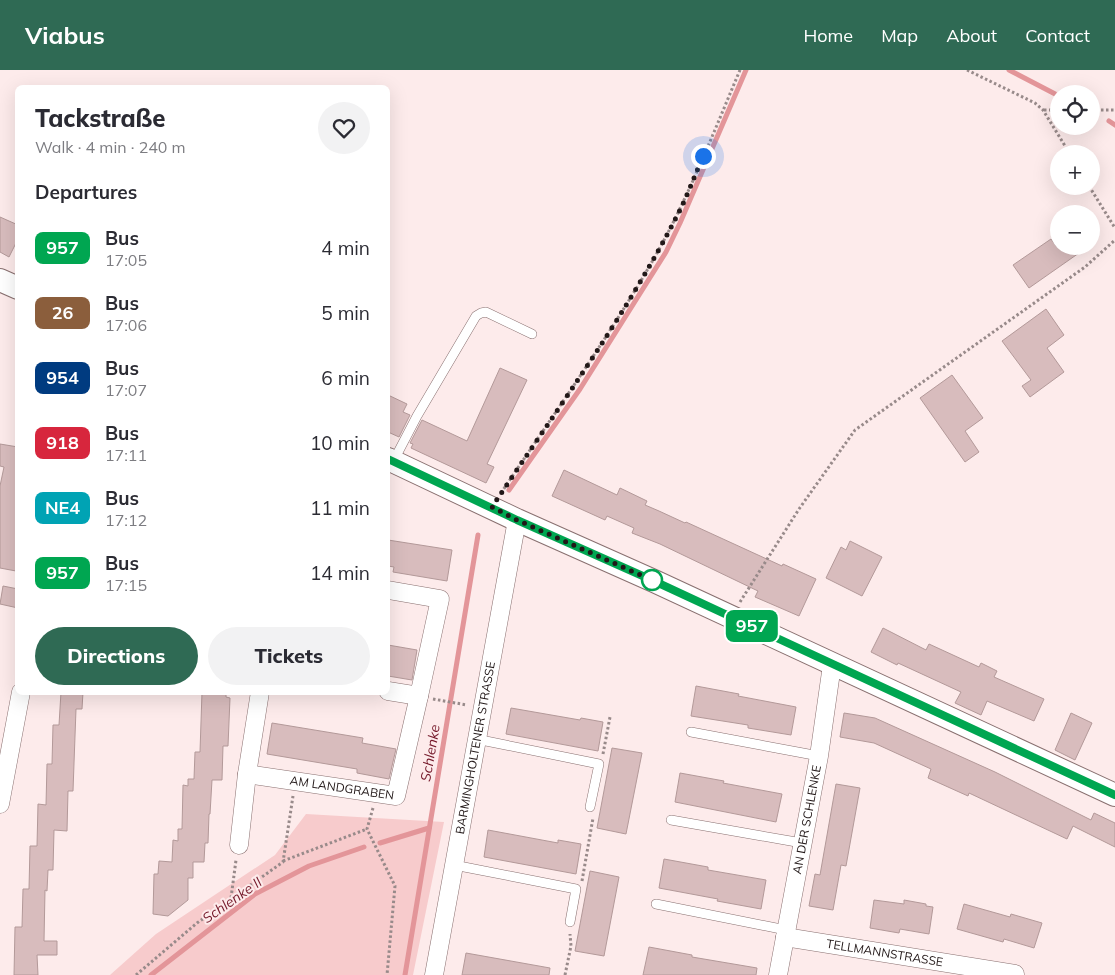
<!DOCTYPE html>
<meta charset="utf-8">
<style>
:root{--surface:#fff;--page:#f2f2f3;--text:#2b2b33;--muted:#7c7c81;--accent:#2f6a54}
body{margin:0;font-family:Mulish,sans-serif;background:var(--page);color:var(--text);height:100vh;display:flex;flex-direction:column;font-size:19px;white-space:nowrap}
*{box-sizing:border-box;margin:0}
p{font-size:16px;color:var(--muted)}
.icon{flex:none;width:28px;height:28px;fill:none;stroke:currentColor;stroke-width:2;stroke-linecap:round;stroke-linejoin:round}
.map{position:relative;flex:1;overflow:hidden}
.details{position:absolute;left:15px;top:15px;width:375px;height:610px;display:flex;flex-direction:column;background:var(--surface);border-radius:8px;box-shadow:0 5px 20px #0002}
.details>*{flex:none}
.badge{padding:0 10px;border-radius:8px;font-size:18px;line-height:32px}
.tools{position:absolute;left:1050px;top:15px;display:grid;gap:10px}
.tools a{display:grid;place-items:center;width:50px;height:50px;border-radius:50%;background:var(--surface);box-shadow:0 5px 20px #0002;font-size:25px}
.you{position:absolute;width:25px;height:25px;margin:-12px;border:4px solid #fff;border-radius:50%;background:#1a73e8;box-shadow:0 0 0 8px #1a73e833}
.map>.badge{position:absolute;translate:-50% -50%;box-shadow:0 0 0 2px #fff}
h2{padding:0 20px;font-size:19px;line-height:45px}
.round{display:grid;place-items:center;flex:none;width:52px;height:52px;border-radius:26px;background:var(--page)}
.overview{display:flex;align-items:center;justify-content:space-between;height:85px;padding:0 20px}
h1{font-size:24px;font-weight:800;line-height:38px}
.primary-button{display:flex;gap:10px;margin-top:auto;padding:10px 20px}
.primary-button a{flex:1;height:58px;border-radius:30px;background:var(--accent);color:#fff;font-size:20px;font-weight:800;line-height:58px;text-align:center}
.primary-button a+a{background:var(--page);color:var(--text)}
ul{padding:0;list-style:none}
li{display:flex;align-items:center;gap:15px;height:65px;padding:0 20px}
li div{flex:1}
li b{display:block;font-size:19px}
li em{font-style:normal}
li .badge{min-width:55px;font-weight:700;text-align:center}
header{display:flex;align-items:center;gap:30px;box-sizing:border-box;height:70px;padding:0 25px;background:var(--accent);color:#fff}
header strong{font-size:24px}
nav{display:flex;gap:28px;margin-inline-start:auto;font-size:18px}
.map>svg:first-child{display:block}
</style>
<header>
<strong>Viabus</strong>
<nav><a>Home</a><a>Map</a><a>About</a><a>Contact</a></nav>
</header>
<div class="map">
<svg width="1115" height="905" viewBox="0 0 1115 905">
<rect width="100%" height="100%" fill="#fdebeb"/>
<path fill="#f7cbcc" d="M306 744 444 752 413 905H110L156 864 275 785Z"/>
<g fill="none" stroke-linecap="round" stroke-linejoin="round">
<g stroke="#e39599" stroke-width="5">
<path d="M1009 0 1059 26"/>
<path d="M1109 51 1115 55"/>
<path d="M509 420 580 319 666 182 680 153 746 0"/>
<path d="M380 773 429 758"/>
<path d="M151 905 255 824 309 796 364 777"/>
<path d="M405 905 478 465"/>
</g>
</g>
<g fill="#d8bcbd" stroke="#b39999">
<path d="M0 147 18 155V169L9 187 0 182Z"/>
<path d="M1051 169 1057 177 1089 176 1029 218 1013 195Z"/>
<path d="M1046 239 1064 265 1047 278 1064 302 1030 327 1022 316 1031 310 1002 271Z"/>
<path d="M500 298 527 310 487 394 494 397 486 413 411 378 413 374 410 373 422 350 467 371Z"/>
<path d="M952 305 983 348 965 361 979 382 965 392 920 328Z"/>
<path d="M388 325 407 334 403 342 410 345 399 367 388 362Z"/>
<path d="M0 374 18 377V490L16 501 0 498V416L4 397 0 396Z"/>
<path d="M564 400 617 425 620 418 647 431 645 435 659 441 685 453 686 452 782 496 783 494 816 509 799 546 755 527 758 521 660 474 632 463 634 458 607 446 605 450 552 426Z"/>
<path d="M388 470 452 480 447 511 393 502 394 497 388 496Z"/>
<path d="M850 471 882 487 862 526 826 508 841 477 846 480Z"/>
<path d="M3 516 18 519V538L0 534Z"/>
<path d="M883 558 926 580 929 574 979 597 981 593 997 601 994 607 1044 629 1034 651 987 631 981 645 955 633 961 622 898 593 897 595 871 582Z"/>
<path d="M388 575 417 580 412 610 388 606Z"/>
<path d="M696 616 739 624 738 626 796 637 791 665 748 658V655L691 646Z"/>
<path d="M61 622H83L82 639H76L73 721H68L67 761 54 760 53 800H48L47 821 45 820 44 871H57V885H37L38 905H14L15 857H22L23 819H29L30 776H37L38 734 46 735 47 694H52L53 655H59Z"/>
<path d="M202 622H226V627L230 628 228 676H223L222 710H212L210 744H209L208 773H205L204 792H193V808H188V830L168 846 153 844 154 804H158L159 791 172 792 173 770 178 771V759H182L183 715 188 716V709H194L195 682H200Z"/>
<path d="M511 638 580 650 581 648 603 652 598 681 506 664Z"/>
<path d="M844 643 875 648 995 702 1091 750 1094 743 1115 753V777L1073 756 1067 769 969 723 968 726 928 708 931 699 874 673 840 667Z"/>
<path d="M1071 643 1092 653 1075 690 1055 680Z"/>
<path d="M272 653 363 668 362 673 396 679 389 709 357 703V699L267 684Z"/>
<path d="M612 678 642 683 626 764 597 758Z"/>
<path d="M680 703 724 711 723 713 782 724 776 752 675 732Z"/>
<path d="M836 714 860 718 846 796 841 795 833 840 809 836 815 804 820 805Z"/>
<path d="M488 760 558 773V770L581 774 576 804 484 787Z"/>
<path d="M664 789 708 797V800L766 810 761 839 717 831 718 829 659 818Z"/>
<path d="M590 801 619 807 604 886 575 881Z"/>
<path d="M874 830 904 834V830L926 834V836L933 837 929 864 900 859 899 863 870 858Z"/>
<path d="M964 834 1010 847 1011 844 1042 853 1034 878 1004 869 1003 872 957 859Z"/>
<path d="M649 877 692 885V887L757 898 756 905H643Z"/>
<path d="M466 883 550 898 549 905H462Z"/>
</g>
<g fill="none" stroke-linecap="round" stroke-linejoin="round">
<defs>
<g id="service">
<path d="M393 392 417 346 476 246 481 243 486 242 532 264"/>
<path d="M691 662 819 686"/>
<path d="M476 669 599 694 590 737"/>
<path d="M671 750 802 773"/>
<path d="M454 795 576 819 570 852"/>
<path d="M656 834 786 860"/>
</g>
<g id="minor">
<path d="M388 520 440 529 419 626 388 621"/>
<path id="s1" d="M247 704 396 726 419 626"/>
<path d="M0 734 21 622"/>
<path d="M239 775 247 704 260 622"/>
<path id="s2" d="M785 867 1015 904"/>
<path id="s3" d="M434 905 517 450"/>
<path id="s4" d="M778 905 819 686 832 595"/>
</g>
<g id="tertiary">
<path d="M0 210 18 218"/>
<path d="M388 389 517 450 654 511 1115 725"/>
</g>
</defs>
<use href="#service" stroke="#897070" stroke-width="10"/>
<use href="#minor" stroke="#897070" stroke-width="19"/>
<use href="#tertiary" stroke="#897070" stroke-width="24"/>
<g stroke="#988a8a" stroke-width="3" stroke-dasharray="2.5 2.5" stroke-linecap="butt">
<path d="M967 0 1035 33 1043 40 1070 84"/>
<path d="M1044 40H1059"/>
<path d="M1091 40H1115"/>
<path d="M1089 116 1115 158"/>
<path d="M501 423C551 348 604 274 649 197 686 134 712 66 740 0"/>
<path d="M740 532 799 439 855 360 1085 197 1115 170"/>
<path d="M433 629 467 635"/>
<path d="M603 684 610 647"/>
<path d="M373 738 367 759 395 816 387 905"/>
<path d="M283 791 367 759"/>
<path d="M582 811 593 748"/>
<path d="M231 828 236 790"/>
<path d="M136 905 197 853 283 792 293 726"/>
<path d="M565 905 571 876 570 864"/>
</g>
<use href="#service" stroke="#fff" stroke-width="9"/>
<use href="#minor" stroke="#fff" stroke-width="18"/>
<use href="#tertiary" stroke="#fff" stroke-width="22"/>
</g>
<g fill="none" stroke-linecap="round" stroke-linejoin="round">
<defs>
<path id="line" d="M388 389 517 450 654 511 1115 725"/>
</defs>
<use href="#line" stroke="#fff" stroke-width="11"/>
<use href="#line" stroke="#00a651" stroke-width="8"/>
<path stroke="#221818" stroke-width="5" stroke-dasharray="0 9" d="M652 510 654 511 517 450 492 437C557 339 628 243 681 138 689 121 696 103 703 86"/>
</g>
<circle fill="#fff" stroke="#00a651" stroke-width="2.5" cx="652" cy="510" r="10"/>
<g text-anchor="middle" stroke-width="4" stroke-linejoin="round" paint-order="stroke">
<g font-size="12" fill="#221818" stroke="#fdebeb">
<text dy="4" stroke="none"><textPath href="#s3" startOffset="231">BARMINGHOLTENER STRASSE</textPath></text>
<text dy="4" stroke="none"><textPath href="#s1" startOffset="96">AM LANDGRABEN</textPath></text>
<text dy="4" stroke="none"><textPath href="#s4" startOffset="158">AN DER SCHLENKE</textPath></text>
<text dy="4" stroke="none"><textPath href="#s2" startOffset="101">TELLMANNSTRASSE</textPath></text>
</g>
<g font-size="14" font-style="italic" fill="#741829" stroke="#fdebeb">
<text transform="translate(430 683) rotate(-80)" y="5">Schlenke</text>
<text transform="translate(232 830) rotate(-35)" y="5">Schlenke II</text>
</g>
</g>
</svg>
<div class="tools">
<a><svg class="icon" aria-label="locate" viewBox="0 0 24 24"><circle cx="12" cy="12" r="6"/><path d="M12 2v4M12 18v4M2 12h4M18 12h4"/></svg></a>
<a>+</a>
<a>−</a>
</div>
<div class="you" style="left:703px;top:86px"></div>
<b class="badge" style="left:752px;top:556px;background:#00a651;color:#fff">957</b>
<section class="details">
<div class="overview"><div><h1>Tackstraße</h1><p>Walk · 4 min · 240 m</p></div><a class="round"><svg class="icon" aria-label="heart" viewBox="0 0 24 24"><path d="M12 20l-8-8c-3-5 5-10 8-4 3-6 11-1 8 4z"/></svg></a></div>
<h2>Departures</h2>
<ul>
<li><span class="badge" style="background:#00a651;color:#fff">957</span><div><b>Bus</b><p>17:05</p></div><em>4 min</em></li>
<li><span class="badge" style="background:#8b5e3c;color:#fff">26</span><div><b>Bus</b><p>17:06</p></div><em>5 min</em></li>
<li><span class="badge" style="background:#003b80;color:#fff">954</span><div><b>Bus</b><p>17:07</p></div><em>6 min</em></li>
<li><span class="badge" style="background:#d7263d;color:#fff">918</span><div><b>Bus</b><p>17:11</p></div><em>10 min</em></li>
<li><span class="badge" style="background:#00a3b4;color:#fff">NE4</span><div><b>Bus</b><p>17:12</p></div><em>11 min</em></li>
<li><span class="badge" style="background:#00a651;color:#fff">957</span><div><b>Bus</b><p>17:15</p></div><em>14 min</em></li>
</ul>
<div class="primary-button"><a>Directions</a><a>Tickets</a></div>
</section>
</div>
